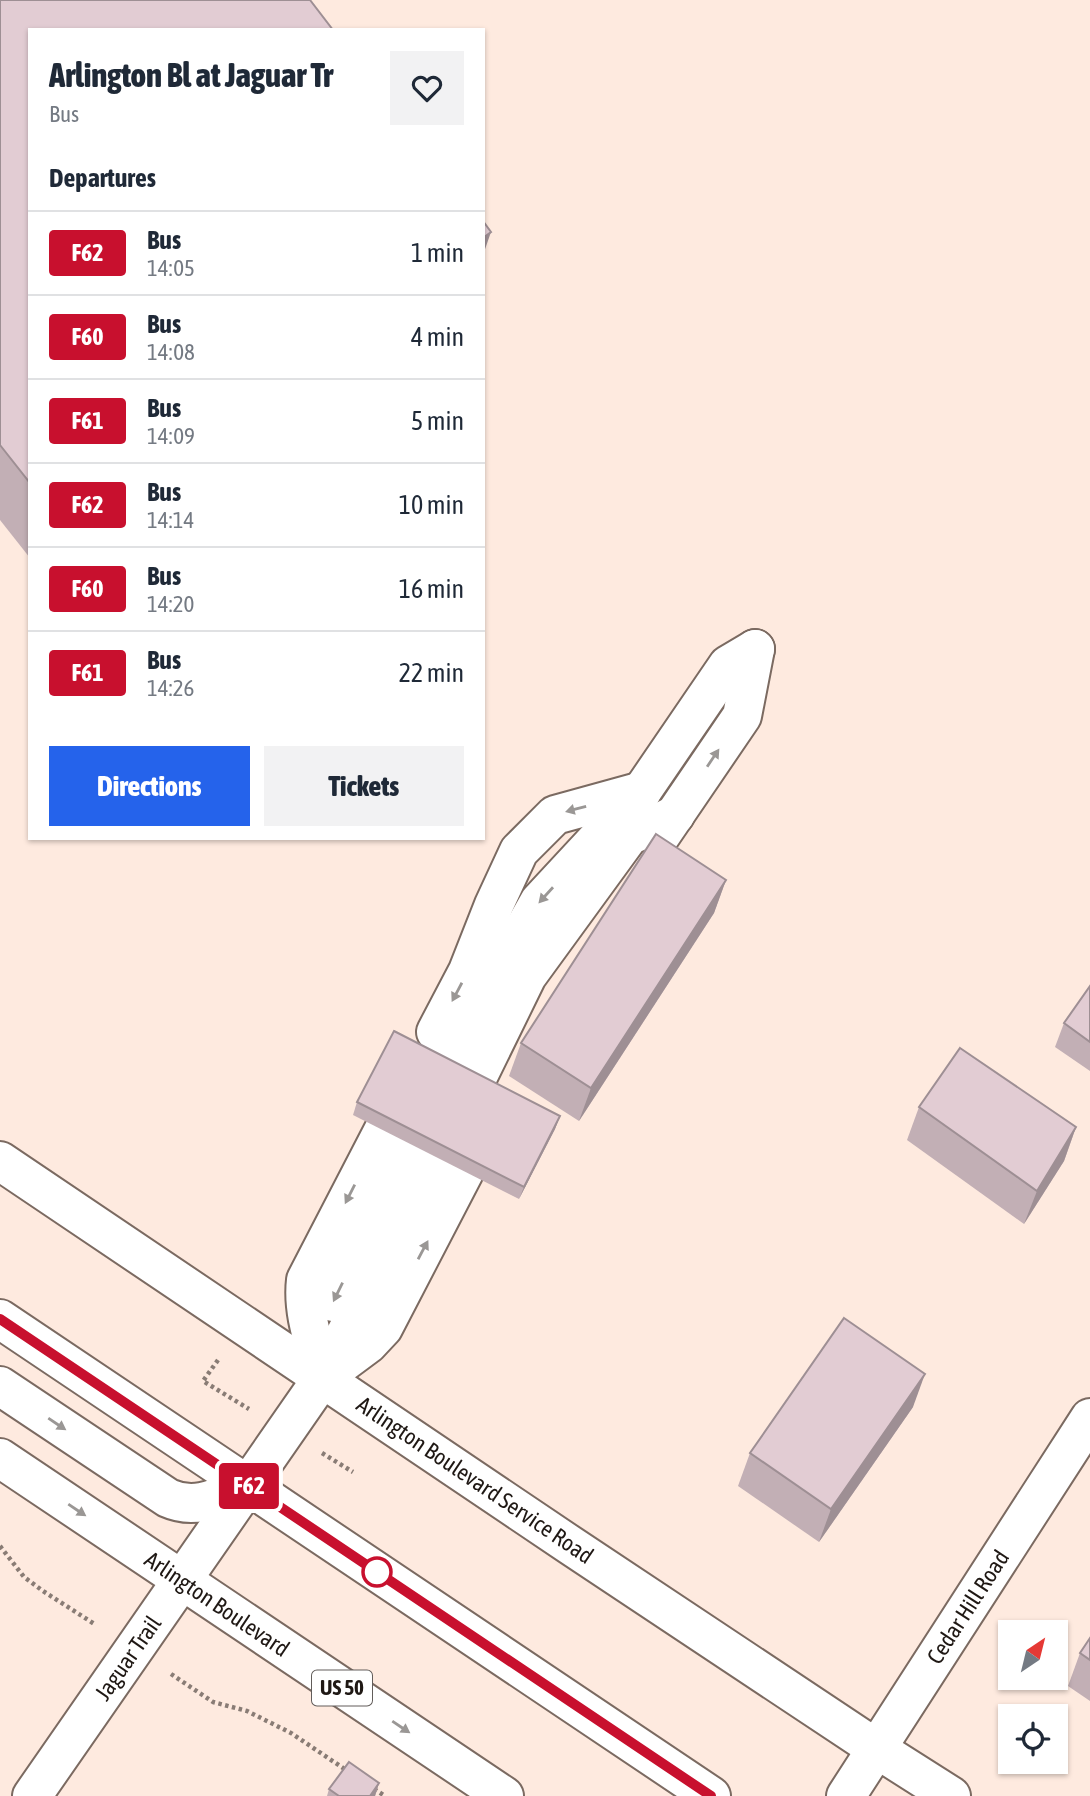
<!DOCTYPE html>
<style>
:root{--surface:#fff;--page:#f2f2f3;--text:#1f2937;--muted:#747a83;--line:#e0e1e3;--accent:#2563eb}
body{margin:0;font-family:"Asap Condensed",sans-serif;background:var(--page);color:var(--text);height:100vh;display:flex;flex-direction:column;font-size:26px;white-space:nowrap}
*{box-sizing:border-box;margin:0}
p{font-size:23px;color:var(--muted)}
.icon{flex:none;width:38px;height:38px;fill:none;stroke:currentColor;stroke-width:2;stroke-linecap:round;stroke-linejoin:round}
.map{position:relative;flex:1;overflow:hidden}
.side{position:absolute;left:28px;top:28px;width:457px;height:812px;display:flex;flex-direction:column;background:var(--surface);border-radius:0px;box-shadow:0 2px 5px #0004}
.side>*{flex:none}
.badge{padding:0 14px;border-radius:5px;font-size:24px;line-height:46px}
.needle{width:46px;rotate:35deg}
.controls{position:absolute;left:998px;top:1620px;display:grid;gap:14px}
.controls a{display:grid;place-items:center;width:70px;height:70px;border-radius:0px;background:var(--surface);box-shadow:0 2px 5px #0004;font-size:35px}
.map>.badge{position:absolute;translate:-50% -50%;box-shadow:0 0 0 4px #fff}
h2{padding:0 21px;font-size:26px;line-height:63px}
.round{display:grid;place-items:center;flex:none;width:74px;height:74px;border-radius:0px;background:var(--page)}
.head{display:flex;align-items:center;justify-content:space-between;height:119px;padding:0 21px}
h1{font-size:33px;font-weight:800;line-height:52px}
.cta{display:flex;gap:14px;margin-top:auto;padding:14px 21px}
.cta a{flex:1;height:80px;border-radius:0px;background:var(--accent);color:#fff;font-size:28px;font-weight:800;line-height:80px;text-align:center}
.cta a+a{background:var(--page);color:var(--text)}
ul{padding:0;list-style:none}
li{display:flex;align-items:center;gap:21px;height:84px;padding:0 21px;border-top:2px solid var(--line)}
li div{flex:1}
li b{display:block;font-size:26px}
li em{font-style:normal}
li .badge{min-width:77px;font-weight:700;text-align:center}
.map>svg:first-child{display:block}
</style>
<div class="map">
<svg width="1090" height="1796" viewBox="0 0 1090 1796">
<rect width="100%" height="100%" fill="#feeadf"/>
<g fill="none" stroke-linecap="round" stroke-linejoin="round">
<defs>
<g id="minor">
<path d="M661 835 742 716 755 649"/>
<path d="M436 1032 468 971 494 905 519 851 555 815 642 791"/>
<path d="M0 1161 570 1545 877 1749 951 1796"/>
<path d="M333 1302 378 1213 463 1036 539 902 642 791 728 665 755 649"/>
<path d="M333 1370 368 1344 383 1328 464 1172 485 1125"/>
<path d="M323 1377C315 1346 302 1313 306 1280L407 1085"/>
<path d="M32 1796 323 1377 438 1158 527 976 629 836 675 815"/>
<path d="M846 1796 1090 1418"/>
</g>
<g id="highway">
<path d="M0 1319 711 1796"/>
<path d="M0 1386 168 1498C197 1511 220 1496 248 1485"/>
<path d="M0 1458 504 1796"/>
</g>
</defs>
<use href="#minor" stroke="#7b6a61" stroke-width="42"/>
<use href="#highway" stroke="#7b6a61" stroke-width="42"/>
<g stroke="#897c75" stroke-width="4.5" stroke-dasharray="3.5 3.5" stroke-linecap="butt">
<path d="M218 1360 203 1381 249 1409"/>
<path d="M322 1453 353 1472"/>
<path d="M0 1546 24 1577 43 1591 96 1625"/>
<path d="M171 1674 213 1702 247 1711 291 1733 346 1770"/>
<path d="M374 1789 385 1796"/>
</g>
<use href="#minor" stroke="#fff" stroke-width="38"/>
<use href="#highway" stroke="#fff" stroke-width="38"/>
</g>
<g fill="#c2afb5">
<path d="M0 0 30 30V558L0 520Z"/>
<path d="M726 880 714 913 579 1121 509 1076 521 1043Z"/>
<path d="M1090 986V1071L1055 1047 1064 1023Z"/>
<path d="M357 1102 560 1116 555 1129 519 1199 353 1115Z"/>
<path d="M919 1107 1076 1127 1064 1161 1024 1224 907 1140Z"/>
<path d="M913 1407 819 1542 738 1486 750 1453Z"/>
<path d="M1090 1638V1701L1068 1686 1080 1653Z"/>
<path d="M379 1783 375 1796H327L329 1789Z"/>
</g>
<g fill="#9e8f94">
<path d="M491 232 483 255V238Z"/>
<path d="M726 880 714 913 579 1121 591 1088Z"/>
<path d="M560 1116 555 1129 519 1199 524 1187Z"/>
<path d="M1076 1127 1064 1161 1024 1224 1037 1191Z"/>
<path d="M925 1374 913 1407 819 1542 831 1509Z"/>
<path d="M379 1783 375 1796H370Z"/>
</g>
<g fill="#e2ccd3" stroke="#9e8f94" stroke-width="2">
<path d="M0 0H310L333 30H30V483L0 445Z"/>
<path d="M483 221 491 232 483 238Z"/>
<path d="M656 834 726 880 591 1088 521 1043Z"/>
<path d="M1090 986V1042L1064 1023Z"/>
<path d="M394 1031 560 1116 524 1187 357 1102Z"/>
<path d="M960 1048 1076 1127 1037 1191 919 1107Z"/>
<path d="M844 1318 925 1374 831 1509 750 1453Z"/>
<path d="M1090 1638V1660L1080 1653Z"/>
<path d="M349 1762 379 1783 370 1796H339L329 1789Z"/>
</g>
<defs><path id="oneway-solid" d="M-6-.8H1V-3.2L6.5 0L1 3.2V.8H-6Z" transform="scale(1.75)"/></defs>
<g fill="#9a9795">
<use href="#oneway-solid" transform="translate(713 758) rotate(-56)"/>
<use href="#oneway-solid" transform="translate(576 809) rotate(165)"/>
<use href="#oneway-solid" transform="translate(546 895) rotate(132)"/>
<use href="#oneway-solid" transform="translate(457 992) rotate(118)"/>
<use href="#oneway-solid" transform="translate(350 1194) rotate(117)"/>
<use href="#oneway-solid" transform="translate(423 1250) rotate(-62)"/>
<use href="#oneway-solid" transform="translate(338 1292) rotate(116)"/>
<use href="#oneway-solid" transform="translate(57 1424) rotate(34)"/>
<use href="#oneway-solid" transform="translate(77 1510) rotate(34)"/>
<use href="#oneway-solid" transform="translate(401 1727) rotate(34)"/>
</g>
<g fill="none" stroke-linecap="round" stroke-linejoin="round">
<defs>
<path id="line" d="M0 1319 711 1796"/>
</defs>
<use href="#line" stroke="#fff" stroke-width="16"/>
<use href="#line" stroke="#c8102e" stroke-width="10"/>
</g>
<circle fill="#fff" stroke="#c8102e" stroke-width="3.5" cx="377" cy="1572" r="14"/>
<g text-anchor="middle" stroke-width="7" stroke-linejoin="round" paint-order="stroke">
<rect fill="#fff" stroke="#625d5a" stroke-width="2" x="312" y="1670.5" width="60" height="35" rx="5"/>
<g font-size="21" font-weight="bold" fill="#1f1814">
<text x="342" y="1695">US 50</text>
</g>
<g font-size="23" fill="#1f1814" stroke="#fff">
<text transform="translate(475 1480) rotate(34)" y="8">Arlington Boulevard Service Road</text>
<text transform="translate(217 1604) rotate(34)" y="8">Arlington Boulevard</text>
<text transform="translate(968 1607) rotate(-57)" y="8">Cedar Hill Road</text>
<text transform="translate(128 1658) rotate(-55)" y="8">Jaguar Trail</text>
</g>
</g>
</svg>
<div class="controls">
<a><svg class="needle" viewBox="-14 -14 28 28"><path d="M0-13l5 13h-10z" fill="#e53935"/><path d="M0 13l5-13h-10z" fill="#747a83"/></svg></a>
<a><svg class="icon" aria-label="locate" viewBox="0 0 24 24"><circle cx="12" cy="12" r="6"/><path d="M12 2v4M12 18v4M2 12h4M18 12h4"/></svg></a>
</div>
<b class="badge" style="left:249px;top:1486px;background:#c8102e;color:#fff">F62</b>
<section class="side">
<div class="head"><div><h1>Arlington Bl at Jaguar Tr</h1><p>Bus</p></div><a class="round"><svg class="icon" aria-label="heart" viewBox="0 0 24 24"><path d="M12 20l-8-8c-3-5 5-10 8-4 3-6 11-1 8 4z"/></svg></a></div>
<h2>Departures</h2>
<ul>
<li><span class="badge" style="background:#c8102e;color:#fff">F62</span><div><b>Bus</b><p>14:05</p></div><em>1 min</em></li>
<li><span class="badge" style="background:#c8102e;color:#fff">F60</span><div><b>Bus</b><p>14:08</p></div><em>4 min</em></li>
<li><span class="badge" style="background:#c8102e;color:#fff">F61</span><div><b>Bus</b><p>14:09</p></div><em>5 min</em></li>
<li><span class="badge" style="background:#c8102e;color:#fff">F62</span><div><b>Bus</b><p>14:14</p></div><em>10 min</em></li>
<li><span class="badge" style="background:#c8102e;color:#fff">F60</span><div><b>Bus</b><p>14:20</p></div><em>16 min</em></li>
<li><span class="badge" style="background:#c8102e;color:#fff">F61</span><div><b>Bus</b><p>14:26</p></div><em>22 min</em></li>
</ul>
<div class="cta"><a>Directions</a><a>Tickets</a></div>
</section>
</div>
